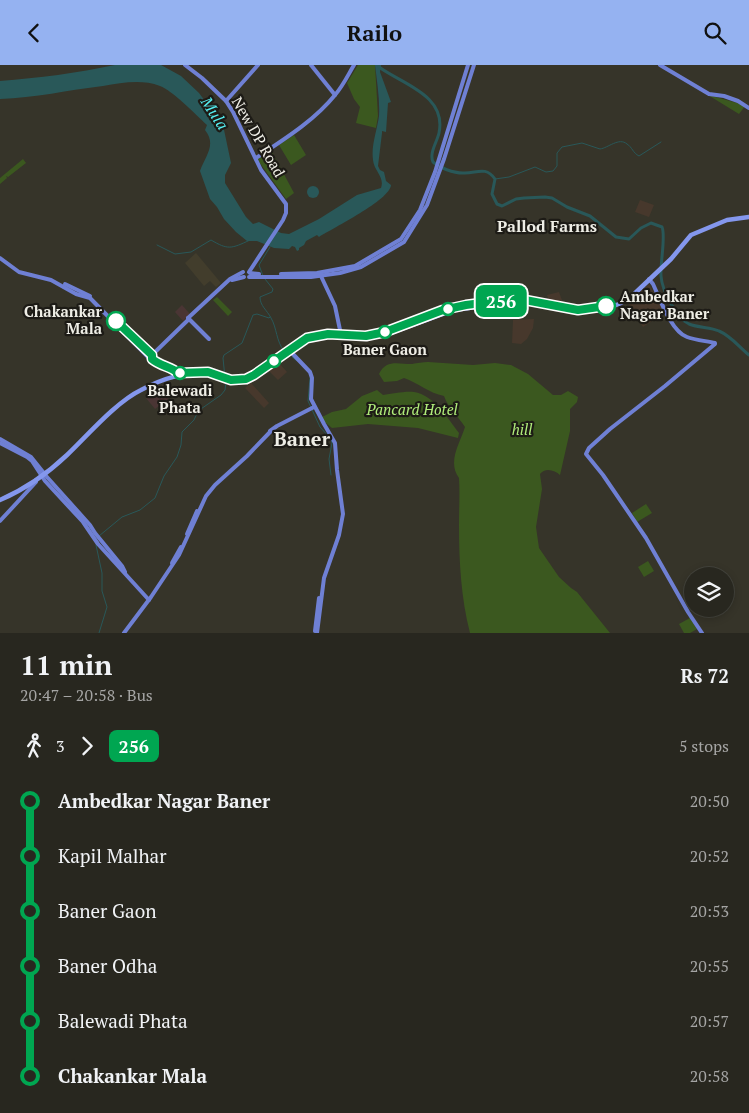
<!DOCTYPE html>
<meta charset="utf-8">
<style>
:root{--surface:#28271f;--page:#34332c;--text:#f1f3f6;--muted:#a5a5a4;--line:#44443d;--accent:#95b2f1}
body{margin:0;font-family:"PT Serif",serif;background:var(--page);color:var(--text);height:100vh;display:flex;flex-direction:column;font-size:19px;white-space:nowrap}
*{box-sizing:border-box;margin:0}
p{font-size:16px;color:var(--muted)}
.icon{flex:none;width:28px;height:28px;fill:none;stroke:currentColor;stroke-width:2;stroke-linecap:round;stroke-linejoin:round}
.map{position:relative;height:568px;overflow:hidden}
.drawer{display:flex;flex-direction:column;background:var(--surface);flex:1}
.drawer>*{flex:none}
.badge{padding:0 10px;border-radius:8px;font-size:18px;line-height:32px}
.tools{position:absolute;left:684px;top:502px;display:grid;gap:10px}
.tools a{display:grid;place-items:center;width:50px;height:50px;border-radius:50%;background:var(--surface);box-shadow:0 2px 8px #0003,0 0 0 1px var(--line);font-size:25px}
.map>.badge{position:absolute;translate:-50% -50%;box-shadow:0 0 0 2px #fff}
.legs{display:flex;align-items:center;gap:8px;height:55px;padding:0 20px;font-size:16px}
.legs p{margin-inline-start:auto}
.headline{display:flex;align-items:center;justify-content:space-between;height:85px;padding:0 20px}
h1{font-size:28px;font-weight:600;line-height:38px}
ul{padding:0 20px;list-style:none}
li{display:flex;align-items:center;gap:18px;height:55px;font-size:19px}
li i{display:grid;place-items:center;width:8px;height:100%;margin:0 6px;background:currentColor}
li i::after{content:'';width:12px;height:12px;margin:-6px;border:4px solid;border-radius:50%;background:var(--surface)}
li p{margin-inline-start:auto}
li:first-child i{background:linear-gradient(#0000 50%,currentColor 0)}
li:last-child i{background:linear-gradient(currentColor 50%,#0000 0)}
header{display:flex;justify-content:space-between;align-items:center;height:65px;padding:0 20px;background:var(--accent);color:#111;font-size:22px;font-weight:600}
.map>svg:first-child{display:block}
</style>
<header><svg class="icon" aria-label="back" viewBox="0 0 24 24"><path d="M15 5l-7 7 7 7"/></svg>Railo<svg class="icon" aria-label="search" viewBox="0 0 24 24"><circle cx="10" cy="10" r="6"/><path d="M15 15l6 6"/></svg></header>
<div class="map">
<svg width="749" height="568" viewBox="0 0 749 568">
<rect width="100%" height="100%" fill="#363429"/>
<g fill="#47382c">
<path d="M640 135 654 140 649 152 635 147Z"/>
<path d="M649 219 665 247 643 262 628 238Z"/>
<path d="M559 227 563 238 549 236 547 230Z"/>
<path d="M534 254 533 263 527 274 521 279 512 278 513 255Z"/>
<path d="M279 298 287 307 278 315 269 306Z"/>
<path d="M251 318 269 338 264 343 245 323Z"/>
</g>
<path fill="#423d2c" d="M196 188 221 218 216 222 210 216 204 221 185 198Z"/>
<g fill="#4a3534">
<path d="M182 240 190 249 183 256 175 247Z"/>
<path d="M163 320 172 331 155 344 146 333Z"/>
</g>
<g fill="#3b581f">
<path d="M358 0H375L378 51 376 63 356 58 360 42 354 34 347 18Z"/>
<path d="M708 30 741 39 745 41 739 49Z"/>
<path d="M294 70 306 90 291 100 279 80Z"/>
<path d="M271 85 294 128 286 134 257 94Z"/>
<path d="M23 94 26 98 8 112 6 111 7 113 0 119V113Z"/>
<path d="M217 232 232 247 228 251 213 235Z"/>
<path d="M428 297 473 300 495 298 511 300 528 309 553 330H561L568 326 578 332 577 337 570 344V366L560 410C555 405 545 402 540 409L542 424 536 462 539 483 559 512 571 523 577 527 610 568H470C461 533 459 496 459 460 459 444 460 428 459 413 447 397 460 378 465 362 458 351 448 343 444 331 429 328 418 318 404 313L397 316 384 317 379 309C386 294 398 299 412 299 417 298 423 297 428 297Z"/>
<path d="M377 325 383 330C392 329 404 326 414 327 434 330 448 354 459 368L458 373 418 363 368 359 332 363 320 353 332 347 346 344 362 331Z"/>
<path d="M646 439 652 448 637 457 632 448Z"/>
<path d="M648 496 654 506 644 512 638 502Z"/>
<path d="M690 553 697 564 690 568H684L679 559Z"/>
</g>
<g fill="#295859">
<path d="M115 0H161L181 11 199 28 223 60 231 98 225 110V118L246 152 253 159 259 157 281 168 289 169 319 154 357 130 381 123C385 112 374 106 373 95 371 80 377 66 379 51 380 35 377 17 375 0H381L380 7 391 37 388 38 386 67 382 66V68L378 101 380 105 384 107 386 116 391 120C390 135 333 163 319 172L317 170 306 176 304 180 299 183V185L297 186 295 182 292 181 289 184 274 183 257 176H247L236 167 224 154 217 142 210 134 200 106C205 91 217 80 205 65L207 60C196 50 172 25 160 21 141 14 122 18 103 21 68 25 35 33 0 34V16C39 13 77 8 115 0Z"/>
<circle cx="313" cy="127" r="6"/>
</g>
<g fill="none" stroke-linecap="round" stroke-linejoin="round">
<g stroke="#295859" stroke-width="1">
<path d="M495 114 509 112 535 102 546 107 553 106 557 101V88L562 82 582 78 600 84C608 83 619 72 627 79 632 82 633 88 639 91L661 77"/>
<path d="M157 180 175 189 191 187 211 175C228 185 231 184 250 175"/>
<path d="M263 211 259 200 270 182"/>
<path d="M265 214 273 224 272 227 260 232C260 241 267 245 271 253 277 263 276 276 284 286"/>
<path d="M292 292 297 296"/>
<path d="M225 313 223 293 224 290 242 278 253 250 257 249 269 253 270 252"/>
<path d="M310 313 308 336 320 362 330 373 332 378 329 394 331 410"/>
<path d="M99 471 122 452 140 445 155 433 164 411 177 392 181 380 182 367 194 355 198 346 221 330 225 325 226 317"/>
<path d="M96 480 102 508V526L107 542 99 568"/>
</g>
<path stroke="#295859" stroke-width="3" d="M379 2C402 19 447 30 439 68 437 77 429 88 433 97 440 103 453 108 463 108 476 109 485 100 495 114L492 129 497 139 502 141 516 134 524 133 545 132 552 133 567 142 590 151 616 172 629 174 641 163 651 158 662 162C666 171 660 199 661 211 662 225 676 253 689 259 699 263 710 262 719 266 731 271 739 282 749 290"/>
<g stroke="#6f80d4" stroke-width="4">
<path d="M185 0 202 13 226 36 233 47 261 105 286 139V148L283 155 249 207"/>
<path d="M311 0 335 30"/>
<path d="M660 0 709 29 724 31 738 36 749 43"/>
<path d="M226 36 258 0"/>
<path d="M256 93C283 75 314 56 335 30 343 21 348 10 354 0"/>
<path d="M0 193 19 207 51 215 76 229 90 233 149 293 152 294 164 302 177 306 179 310"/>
<path d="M250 208 259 209"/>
<path d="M281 209 317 208 355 201 401 174 420 145 435 107 468 0"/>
<path d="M320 209 335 241 340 265"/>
<path d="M249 212H311L340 208 361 202 404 177 427 140 444 94 474 0"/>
<path d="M649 214 653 219C660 234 671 266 687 272 695 275 706 276 715 278V279L665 321 610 364 589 383 586 389 603 410 646 473 688 547 702 568"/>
<path d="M232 215 244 212"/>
<path d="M65 219 90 231"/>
<path d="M188 253 209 274"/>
<path d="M188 255V253L230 214 243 207"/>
<path d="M291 287 310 307 312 313 311 334 324 359 335 378 337 405 343 449 339 470 324 513 317 568"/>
<path d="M152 290 188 255"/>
<path d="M270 366 277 361 314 342"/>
<path d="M0 374 31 392 47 412 90 460 95 468 122 501 125 507"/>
<path d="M0 378 27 392 32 396 45 416 83 457 98 479 149 535"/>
<path d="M0 456 36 417V415"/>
<path d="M187 469 197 446"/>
<path d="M172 498 181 482"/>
<path d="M315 566 319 533"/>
<path d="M124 568 151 532 179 490 206 431 215 420 247 391 271 366"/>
</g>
<path stroke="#8497ed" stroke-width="4.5" d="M0 435C23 425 48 408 67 390 87 371 116 337 141 325 164 313 182 307 208 310 227 311 233 324 255 312L307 275 329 271 363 273 385 270 454 245 505 238 525 237 578 247 605 244 619 239 631 232 671 194 691 170 727 155 749 152"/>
</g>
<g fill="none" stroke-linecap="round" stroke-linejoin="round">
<defs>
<path id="line-1" d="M116 256 152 290V294C160 301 172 302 178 308L208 307 231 315 246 314 254 310 307 273 328 269 366 271 385 267 443 245 466 240 505 235H525L578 245 606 241"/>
</defs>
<use href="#line-1" stroke="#fff" stroke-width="11"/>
<use href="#line-1" stroke="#00a651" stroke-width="8"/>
</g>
<g fill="#fff" stroke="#00a651" stroke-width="2.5">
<circle cx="606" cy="241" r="9"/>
<circle cx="448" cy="244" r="6"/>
<circle cx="116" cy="256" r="9"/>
<circle cx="385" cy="267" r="6"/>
<circle cx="274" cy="296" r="6"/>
<circle cx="180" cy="308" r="6"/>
</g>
<g text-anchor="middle" stroke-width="4.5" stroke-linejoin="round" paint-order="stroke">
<g font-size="15" fill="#efeee6" stroke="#1d1b16">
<text transform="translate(258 72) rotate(60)" y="5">New DP Road</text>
</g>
<g font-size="15" font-weight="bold" fill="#efeee6" stroke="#1d1b16">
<text x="620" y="237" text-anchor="start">Ambedkar<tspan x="620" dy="17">Nagar Baner</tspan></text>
<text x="102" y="252" text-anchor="end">Chakankar<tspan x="102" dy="17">Mala</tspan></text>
<text x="385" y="290">Baner Gaon</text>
<text x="180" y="331">Balewadi<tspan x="180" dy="17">Phata</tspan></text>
</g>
<g font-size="15" font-style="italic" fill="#b1ee7b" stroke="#1d1b16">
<text x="412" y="350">Pancard Hotel</text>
<text x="522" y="370">hill</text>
</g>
<g font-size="16" font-style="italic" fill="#55eef1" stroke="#1d1b16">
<text transform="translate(215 48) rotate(57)" y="6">Mula</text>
</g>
<g font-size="16" font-weight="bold" fill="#efeee6" stroke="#1d1b16">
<text x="547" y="167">Pallod Farms</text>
</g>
<g font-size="20" font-weight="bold" fill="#efeee6" stroke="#1d1b16">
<text x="302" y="381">Baner</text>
</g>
</g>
</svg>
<div class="tools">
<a><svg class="icon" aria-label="layers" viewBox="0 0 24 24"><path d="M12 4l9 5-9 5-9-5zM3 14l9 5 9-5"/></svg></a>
</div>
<b class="badge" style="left:501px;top:236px;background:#00a651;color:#fff">256</b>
</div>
<section class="drawer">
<div class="headline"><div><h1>11 min</h1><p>20:47 – 20:58 · Bus</p></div><b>Rs 72</b></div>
<div class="legs"><svg class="icon" aria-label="walk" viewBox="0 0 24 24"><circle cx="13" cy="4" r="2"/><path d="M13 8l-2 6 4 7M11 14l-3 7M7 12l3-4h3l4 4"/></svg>3<svg class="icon" aria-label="forward" viewBox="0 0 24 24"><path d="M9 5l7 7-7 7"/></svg><b class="badge" style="background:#00a651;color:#fff">256</b><p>5 stops</p></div>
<ul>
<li><i style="color:#00a651"></i><b>Ambedkar Nagar Baner</b><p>20:50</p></li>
<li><i style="color:#00a651"></i><span>Kapil Malhar</span><p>20:52</p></li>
<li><i style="color:#00a651"></i><span>Baner Gaon</span><p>20:53</p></li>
<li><i style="color:#00a651"></i><span>Baner Odha</span><p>20:55</p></li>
<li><i style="color:#00a651"></i><span>Balewadi Phata</span><p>20:57</p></li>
<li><i style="color:#00a651"></i><b>Chakankar Mala</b><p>20:58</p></li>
</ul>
</section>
